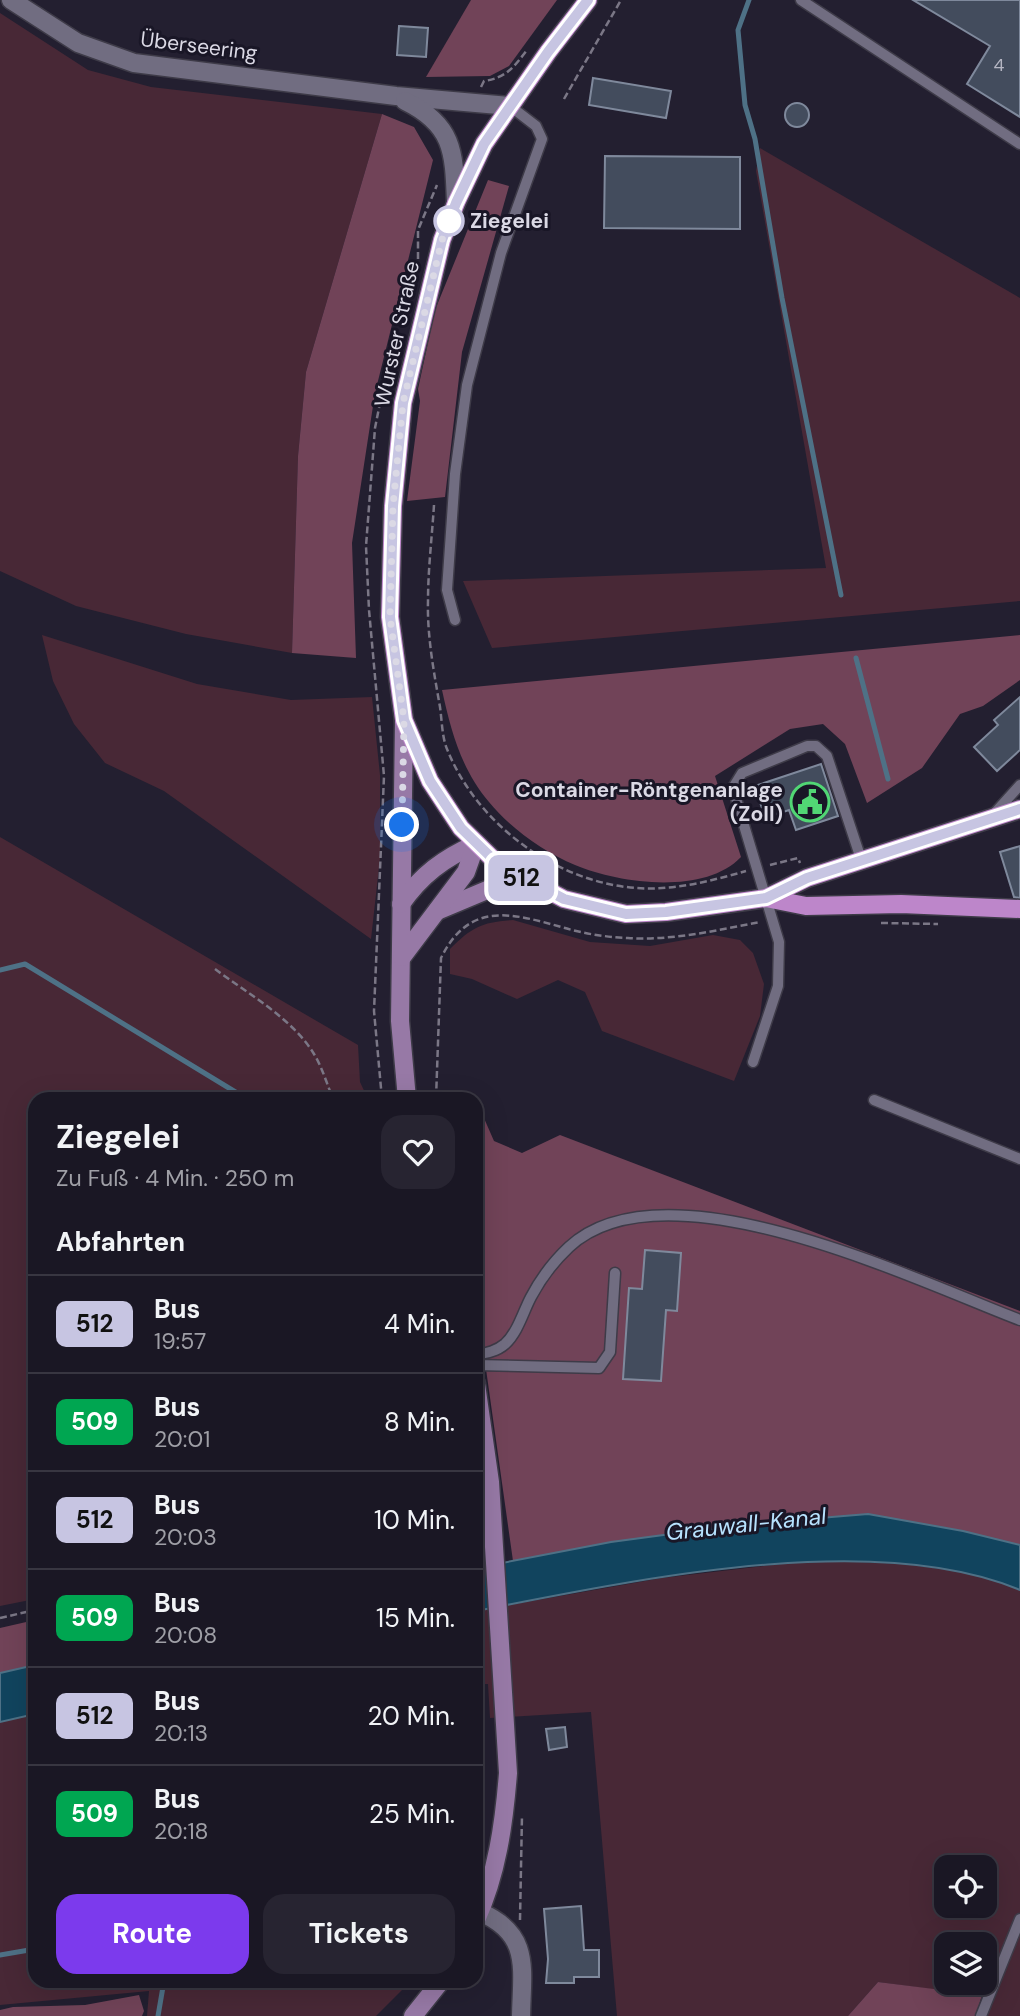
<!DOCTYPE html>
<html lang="de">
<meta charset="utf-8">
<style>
:root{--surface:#1a1724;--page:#272431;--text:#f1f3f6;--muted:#9f9fa6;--line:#383641;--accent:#7c3aed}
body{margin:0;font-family:"DM Sans",sans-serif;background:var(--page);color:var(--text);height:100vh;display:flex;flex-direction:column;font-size:26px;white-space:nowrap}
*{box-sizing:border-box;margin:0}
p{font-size:23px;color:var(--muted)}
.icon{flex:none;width:38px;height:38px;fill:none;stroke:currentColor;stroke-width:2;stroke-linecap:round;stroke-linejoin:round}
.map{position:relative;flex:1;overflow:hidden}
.details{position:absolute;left:28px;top:1092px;width:455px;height:896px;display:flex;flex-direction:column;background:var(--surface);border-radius:21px;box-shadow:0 7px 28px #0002,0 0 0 2px var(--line)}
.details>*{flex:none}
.badge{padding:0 14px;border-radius:10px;font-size:24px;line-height:46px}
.fabs{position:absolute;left:934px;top:1855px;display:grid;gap:14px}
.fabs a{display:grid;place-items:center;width:63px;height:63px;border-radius:14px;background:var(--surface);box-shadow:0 7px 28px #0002,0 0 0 2px var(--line);font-size:35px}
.you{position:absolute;width:35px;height:35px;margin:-18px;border:5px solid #fff;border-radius:50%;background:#1a73e8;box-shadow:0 0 0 10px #1a73e833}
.map>.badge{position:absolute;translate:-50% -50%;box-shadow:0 0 0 4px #fff}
h2{padding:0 28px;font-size:26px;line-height:63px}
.round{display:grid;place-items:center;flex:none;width:74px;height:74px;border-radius:21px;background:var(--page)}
.head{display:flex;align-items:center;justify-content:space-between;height:119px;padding:0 28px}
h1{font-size:33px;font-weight:700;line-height:52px}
.button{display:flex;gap:14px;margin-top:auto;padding:14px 28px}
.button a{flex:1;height:80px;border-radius:21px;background:var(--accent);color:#fff;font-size:28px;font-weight:700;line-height:80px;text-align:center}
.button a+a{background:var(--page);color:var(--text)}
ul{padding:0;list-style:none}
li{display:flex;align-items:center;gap:21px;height:98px;padding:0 28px;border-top:2px solid var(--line)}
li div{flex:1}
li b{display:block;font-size:26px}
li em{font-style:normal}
li .badge{min-width:77px;font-weight:700;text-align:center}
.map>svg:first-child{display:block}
</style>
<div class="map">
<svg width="1020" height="2016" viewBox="0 0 1020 2016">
<rect width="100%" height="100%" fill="#231f30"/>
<g fill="#482836" fill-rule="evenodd">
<path d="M0 13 88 70 151 87 382 114 306 372 298 456 292 653 186 634 76 606 0 571Z"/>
<path d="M760 148 1020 298V601L492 648 463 581 826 568 756 171Z"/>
<path d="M42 635 197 684 291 700 372 697 380 775V858L371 939 164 791 105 763 74 724 53 681Z"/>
<path d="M0 837 358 1045 360 1082 368 1099H35V1599L0 1606Z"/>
<path d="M513 920 590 942 650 946 713 935 740 940 753 953 764 984 760 1016 734 1081 602 1031 585 992 558 980 517 999 472 979 450 974V949C472 927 482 922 513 920Z"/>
<path d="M816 1560 904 1564 984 1575 1020 1590V2016H976L982 1996 878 1982 848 2016H617L591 1712 490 1718 488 1684H476V1611L662 1578ZM947 1867H985V1906H947ZM947 1944H985V1983H947Z"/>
<path d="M35 1712V1981H411L376 2016H147L149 1991 0 2005V1720Z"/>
</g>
<g fill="#714358">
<path d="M471 0H557L509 66 490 76 426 77Z"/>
<path d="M382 114 414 127 433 160 375 393 352 543 356 658 292 653 298 456 306 372Z"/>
<path d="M488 180 509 186 462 352 445 497 407 501 420 401 418 389 435 310Z"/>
<path d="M1020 635V680L983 706 960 714 922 768 867 803 845 744 823 724 790 729 715 776 741 857C705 895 620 884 575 865 544 852 510 828 489 802 461 769 451 731 442 690Z"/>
<path d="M476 1100 494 1141 522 1153 560 1135 1020 1311V1545L963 1531 868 1514 746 1524 611 1542 513 1561 476 1298Z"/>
<path d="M35 1620V1665L0 1673V1628Z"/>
<path d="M878 1982 982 1995 976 2016H848Z"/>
<path d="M139 1995 144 2011 142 2016H0V2010L13 2007 85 2005Z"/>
</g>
<g fill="#11445e" stroke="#4e7186" stroke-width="2">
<path d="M868 1514 963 1531 1020 1545V1590C872 1528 631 1581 476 1611V1568L611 1542 746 1524Z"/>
<path d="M35 1665V1714L0 1722V1673Z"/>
</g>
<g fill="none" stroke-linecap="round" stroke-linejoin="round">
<g stroke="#4e7186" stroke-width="5">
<path d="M749 0 738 30 745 105 755 139 782 298 841 595"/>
<path d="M856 658 888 779"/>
<path d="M0 970 25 964 247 1099"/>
<path d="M0 1955 35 1949"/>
<path d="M158 2016 164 1981"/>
</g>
</g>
<g fill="#434c5d" stroke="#7f899c" stroke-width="2">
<path d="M913 0H1020V117L967 84 990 46Z"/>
<path d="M399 26 428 28 426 57 397 55Z"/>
<path d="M593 78 671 91 666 118 589 105Z"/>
<circle cx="797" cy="115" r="12"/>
<path d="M605 156 740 157V229L604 228Z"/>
<path d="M1020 697V750L997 771 974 747 998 725 994 720Z"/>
<path d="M821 764 838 816 796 830 789 810 765 818 755 786Z"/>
<path d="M1020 846V898L1014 897 1000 852Z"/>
<path d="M645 1250 681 1253 677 1311 666 1310 661 1381 623 1379 629 1288 642 1289Z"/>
<path d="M565 1727 567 1747 549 1750 546 1729Z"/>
<path d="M581 1906 584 1950H599V1977H574V1983H546L548 1959 544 1909Z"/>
</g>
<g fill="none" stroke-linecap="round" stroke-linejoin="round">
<defs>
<g id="lane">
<path d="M801 0 1020 144"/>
<path d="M455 620 447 590 455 474 467 385 501 253 542 139 536 126 510 106"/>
<path d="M992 816 1020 785"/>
<path d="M753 1062 778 986 779 942 737 802 734 786 742 773 807 746H816L827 756 862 862"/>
<path d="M874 1100 1020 1159"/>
<path d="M476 1355C487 1353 497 1351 505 1344 518 1332 523 1312 531 1297 541 1278 553 1262 569 1247 665 1158 915 1280 1020 1320"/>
<path d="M476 1365 599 1368 610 1352 615 1273"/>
<path d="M981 2016 1020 1919"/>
</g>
<g id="street">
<path d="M11 0 78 43 134 63 396 96 510 106"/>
<path d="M405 101C454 125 454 152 456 203"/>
<path d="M480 1912C531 1934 522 1968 521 2016"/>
</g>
<g id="secondary">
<path d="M404 720 400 1021 407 1099"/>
<path d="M401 904C421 875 444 858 476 844"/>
<path d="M437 911 487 890 531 883"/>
<path d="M402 957 466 872 476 844"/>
<path d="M476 1384 490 1482 508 1773C504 1824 497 1874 476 1920"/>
<path d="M413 2016 441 1981"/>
</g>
<g id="primary">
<path d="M588 0 548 52 484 144 456 203 442 240 403 403 393 506 390 617 404 720 430 781 461 828 498 864 564 899 626 914 666 912 766 898 807 878 1020 809"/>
<path d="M766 898 806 906 901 904 1020 909"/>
</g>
</defs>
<use href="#lane" stroke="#3e3b48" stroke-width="13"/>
<use href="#street" stroke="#3e3b48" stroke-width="21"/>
<use href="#secondary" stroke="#3e3b48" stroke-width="21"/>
<use href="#primary" stroke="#3e3b48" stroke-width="21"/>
<g stroke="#7b7786" stroke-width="2.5" stroke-dasharray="7 3.5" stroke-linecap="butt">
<path d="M481 87 484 81C506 78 514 67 527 50"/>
<path d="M564 99 621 0"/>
<path d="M418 259V230L437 185"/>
<path d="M434 505C432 537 428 569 428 601 427 636 434 673 440 707 442 721 442 737 447 749 477 824 555 882 636 888 672 891 711 881 746 871"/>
<path d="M770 865 798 858 800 863"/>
<path d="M881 923 938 924"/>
<path d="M215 969C248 994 292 1018 314 1054 322 1067 327 1084 333 1099"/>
<path d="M382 1099 374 1011 384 776 369 610 366 546 375 428 383 388 391 380"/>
<path d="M436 1099 441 958C470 899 514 914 565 928 585 934 606 937 628 938 671 941 718 930 760 922"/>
<path d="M476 1320 482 1342"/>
<path d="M0 1618 35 1610"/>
<path d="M520 1920 522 1815"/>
</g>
<use href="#lane" stroke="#716d81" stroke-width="10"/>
<use href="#street" stroke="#716d81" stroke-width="18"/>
<use href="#secondary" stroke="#9779a6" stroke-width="18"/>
<use href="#primary" stroke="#bd86ca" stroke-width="18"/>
</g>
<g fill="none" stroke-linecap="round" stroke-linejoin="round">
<defs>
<path id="line" d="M588 0 548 52 484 144 456 203 442 240 403 403 393 506 390 617 404 720 430 781 461 828 498 864 564 899 626 914 666 912 766 898 807 878 1020 809"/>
</defs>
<use href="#line" stroke="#fff" stroke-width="16"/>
<use href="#line" stroke="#c7c5e2" stroke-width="10"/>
<path stroke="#dbd9e5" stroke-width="7" stroke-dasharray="0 12.6" d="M402 825 404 720 390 617 393 506 403 403 442 240 449 221"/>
</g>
<defs>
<symbol id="civic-ring" viewBox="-11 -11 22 22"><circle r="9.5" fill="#191626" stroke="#51d674" stroke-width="1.5"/><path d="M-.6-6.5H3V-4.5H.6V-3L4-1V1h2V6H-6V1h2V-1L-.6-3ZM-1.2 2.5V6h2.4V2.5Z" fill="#51d674"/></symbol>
</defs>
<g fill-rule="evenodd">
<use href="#civic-ring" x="788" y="780" width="44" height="44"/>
</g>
<circle fill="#fff" stroke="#c7c5e2" stroke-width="3.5" cx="449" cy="221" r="14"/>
<g text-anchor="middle" stroke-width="6" stroke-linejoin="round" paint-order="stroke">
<g font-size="18" fill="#b5b6c3">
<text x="999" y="71">4</text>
</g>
<g font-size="21" fill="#dbd9e5" stroke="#191626">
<text transform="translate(199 46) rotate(7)" y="7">Überseering</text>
<text transform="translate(397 334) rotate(-78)" y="7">Wurster Straße</text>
</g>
<g font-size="21" font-weight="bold" fill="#dbd9e5" stroke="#191626" text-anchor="start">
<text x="470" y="228">Ziegelei</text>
</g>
<g font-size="21" font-weight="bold" fill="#dbd9e5" stroke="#191626" text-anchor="end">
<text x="783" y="797">Container-Röntgenanlage<tspan x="783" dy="24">(Zoll)</tspan></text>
</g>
<g font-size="23" font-style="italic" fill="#b7e2fe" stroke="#191626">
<text transform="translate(746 1524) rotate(-6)" y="8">Grauwall-Kanal</text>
</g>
</g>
</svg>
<div class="fabs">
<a><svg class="icon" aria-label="locate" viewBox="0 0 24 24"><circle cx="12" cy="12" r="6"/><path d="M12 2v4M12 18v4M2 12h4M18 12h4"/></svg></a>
<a><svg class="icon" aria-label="layers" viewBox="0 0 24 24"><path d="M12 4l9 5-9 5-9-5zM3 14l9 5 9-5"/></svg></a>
</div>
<div class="you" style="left:402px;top:825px"></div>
<b class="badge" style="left:521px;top:878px;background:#c7c5e2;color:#111">512</b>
<section class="details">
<div class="head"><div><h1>Ziegelei</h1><p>Zu Fuß · 4 Min. · 250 m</p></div><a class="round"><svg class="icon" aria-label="heart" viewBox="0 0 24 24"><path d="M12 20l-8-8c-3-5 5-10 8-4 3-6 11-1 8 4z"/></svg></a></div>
<h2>Abfahrten</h2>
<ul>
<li><span class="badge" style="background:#c7c5e2;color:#111">512</span><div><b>Bus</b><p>19:57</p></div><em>4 Min.</em></li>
<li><span class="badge" style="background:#00a651;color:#fff">509</span><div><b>Bus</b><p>20:01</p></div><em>8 Min.</em></li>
<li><span class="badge" style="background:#c7c5e2;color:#111">512</span><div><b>Bus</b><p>20:03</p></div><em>10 Min.</em></li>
<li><span class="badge" style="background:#00a651;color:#fff">509</span><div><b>Bus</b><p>20:08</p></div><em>15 Min.</em></li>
<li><span class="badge" style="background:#c7c5e2;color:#111">512</span><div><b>Bus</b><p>20:13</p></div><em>20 Min.</em></li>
<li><span class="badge" style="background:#00a651;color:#fff">509</span><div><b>Bus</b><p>20:18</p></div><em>25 Min.</em></li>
</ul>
<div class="button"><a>Route</a><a>Tickets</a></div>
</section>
</div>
